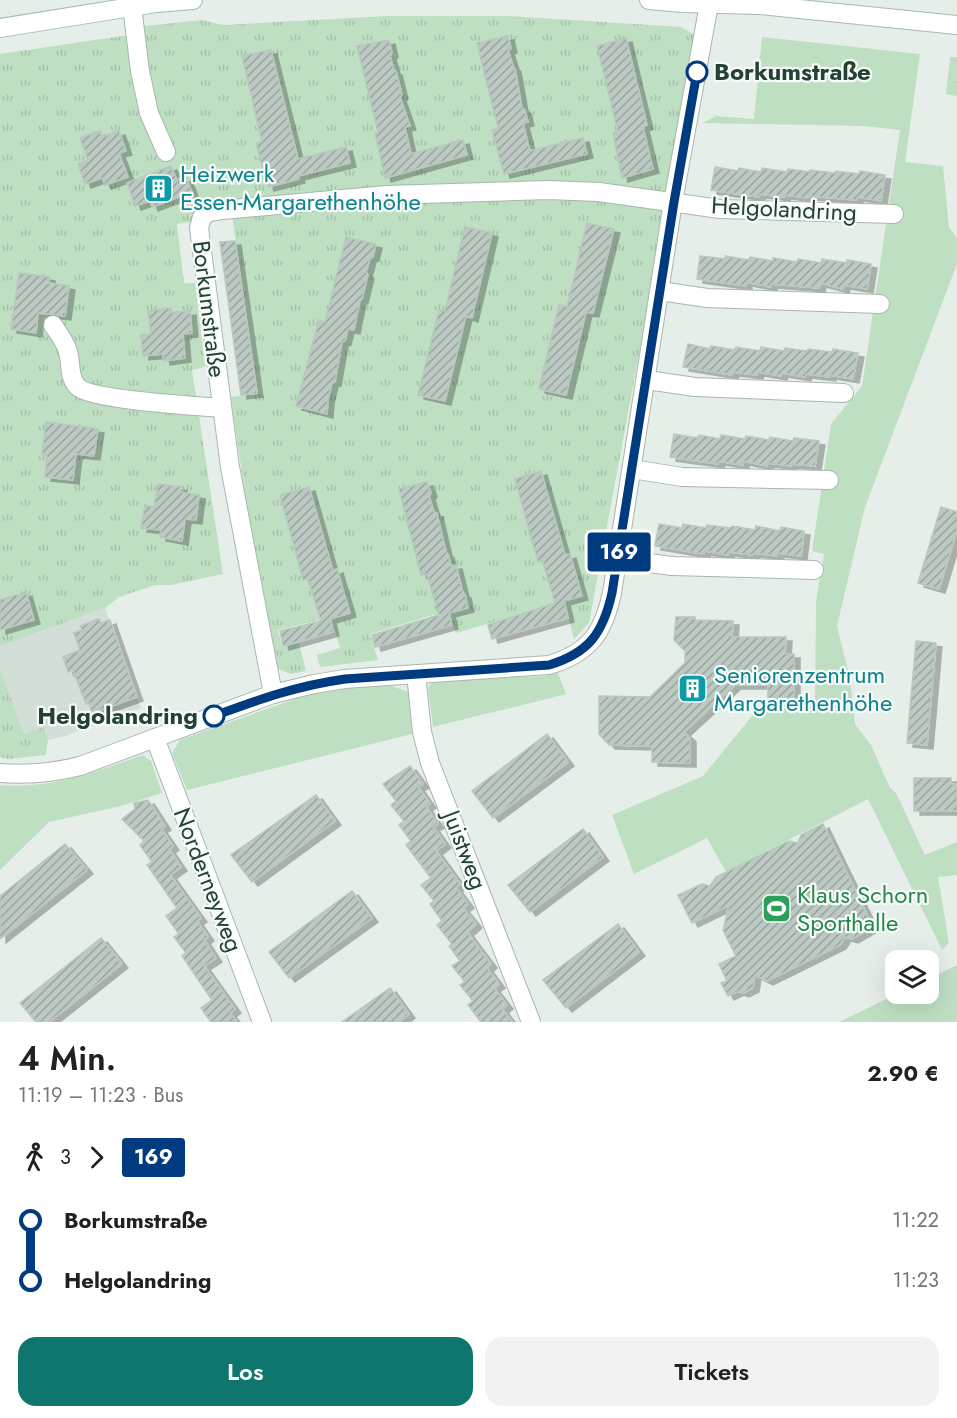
<!DOCTYPE html>
<html lang="de">
<meta charset="utf-8">
<style>
:root{--surface:#fff;--page:#f2f2f2;--text:#202124;--muted:#757577;--accent:#0f766e}
body{margin:0;font-family:Jost,sans-serif;background:var(--page);color:var(--text);height:100vh;display:flex;flex-direction:column;font-size:22px;white-space:nowrap}
*{box-sizing:border-box;margin:0}
p{font-size:20px;color:var(--muted)}
.icon{flex:none;width:33px;height:33px;fill:none;stroke:currentColor;stroke-width:2;stroke-linecap:round;stroke-linejoin:round}
.map{position:relative;height:1022px;overflow:hidden}
.details{display:flex;flex-direction:column;background:var(--surface);flex:1}
.details>*{flex:none}
.badge{padding:0 12px;border-radius:4px;font-size:21px;line-height:39px}
.controls{position:absolute;left:885px;top:950px;display:grid;gap:12px}
.controls a{display:grid;place-items:center;width:54px;height:54px;border-radius:12px;background:var(--surface);box-shadow:0 6px 24px #0002;font-size:30px}
.map>.badge{position:absolute;translate:-50% -50%;box-shadow:0 0 0 3px #fff}
.legs{display:flex;align-items:center;gap:9px;height:66px;padding:0 18px;font-size:20px}
.legs p{margin-inline-start:auto}
.summary{display:flex;align-items:center;justify-content:space-between;height:102px;padding:0 18px}
h1{font-size:33px;font-weight:600;line-height:45px}
.action{display:flex;gap:12px;margin-top:auto;padding:12px 18px}
.action a{flex:1;height:69px;border-radius:18px;background:var(--accent);color:#fff;font-size:24px;font-weight:600;line-height:69px;text-align:center}
.action a+a{background:var(--page);color:var(--text)}
ul{padding:0 18px;list-style:none}
li{display:flex;align-items:center;gap:21px;height:60px;font-size:22px}
li i{display:grid;place-items:center;width:9px;height:100%;margin:0 8px;background:currentColor}
li i::after{content:'';width:15px;height:15px;margin:-8px;border:4px solid;border-radius:50%;background:var(--surface)}
li p{margin-inline-start:auto}
li:first-child i{background:linear-gradient(#0000 50%,currentColor 0)}
li:last-child i{background:linear-gradient(currentColor 50%,#0000 0)}
.map>svg:first-child{display:block}
</style>
<div class="map">
<svg width="957" height="1022" viewBox="0 0 957 1022">
<defs>
<pattern id="grass-tufts" width="24" height="20" patternUnits="userSpaceOnUse" patternTransform="scale(1.5)"><rect width="24" height="20" fill="#bfdfc3"/><path d="M3 7l-1-3M5 7V3M7 7l1-3M15 17l-1-3M17 17v-4M19 17l1-3" fill="none" stroke="#a4c1a8"/></pattern>
<pattern id="building-hatch" width="6" height="6" patternUnits="userSpaceOnUse" patternTransform="scale(1.5)"><rect width="6" height="6" fill="#bbc9c2"/><path d="M-1 1l2-2M0 6l6-6M5 7l2-2" fill="none" stroke="#98a59e"/></pattern>
<filter id="shadow"><feDropShadow dx="6" dy="4" stdDeviation="0" flood-color="#0004"/></filter>
</defs>
<rect width="100%" height="100%" fill="#e6eee9"/>
<path fill="#d4ded8" d="M105 608 141 708 65 736 48 740 43 727 24 734 0 668V646Z"/>
<g fill="url(#grass-tufts)">
<path d="M386 16H510L681 27 698 37 589 623 574 639 566 606 553 605 456 633 449 615H433L370 634 378 660 320 667 317 655 340 648 332 620H319L278 630 282 647 299 643 306 671 291 674 278 669 255 564 231 397 258 394 232 216 177 224 184 283H195L205 367 192 370 223 574 171 585H155L119 597 105 608 0 646V54L129 35 145 26 202 20 223 25Z"/>
<path d="M950 57H957V96L946 94Z"/>
<path d="M0 668 24 734 43 727 48 740 46 755 9 759 0 757Z"/>
</g>
<g fill="#bfdfc3">
<path d="M762 37 920 54 905 162 943 166 949 227 957 238V264L865 507 837 626 850 678 855 724 871 745 890 788 896 793 925 855 957 842V875L938 877 949 943 942 950 868 799 726 872 707 838 634 874 612 815 703 776 761 705 815 702 816 602 824 554 812 551 831 424 862 386 900 130 863 126 702 123 716 116 754 119Z"/>
<path d="M558 673 566 694 433 727 428 687 435 680 544 676Z"/>
<path d="M383 683 409 692 412 734 187 790 172 753 180 740 309 694Z"/>
<path d="M143 755 151 761 162 793 121 806 49 822 0 870V785C53 789 94 772 143 755Z"/>
<path d="M957 965V1022H839L899 993H928L929 979Z"/>
</g>
<g fill="url(#building-hatch)" stroke="#b8c8bf" stroke-width="1.5" filter="url(#shadow)">
<path d="M508 36 511 49 508 50 513 66 515 68 522 108 525 110 528 122 523 123 530 151 583 138 587 154 504 174 492 130 498 128 477 43Z"/>
<path d="M626 38 647 125 643 127 653 169 622 178 613 133 618 132 597 46Z"/>
<path d="M389 40 392 53 390 56 394 70 396 71 402 95 400 97 410 126 405 127 411 154 463 140 467 155 385 178 375 133 378 132 357 46Z"/>
<path d="M271 50 298 159 346 147 350 163 298 176 299 179 268 187 256 143 262 142 242 56Z"/>
<path d="M100 131 102 137 119 131 126 151 119 153 128 177 105 185 102 178 85 184 78 164 88 160 80 138Z"/>
<path d="M171 166 177 180 186 177 192 192 152 207 150 201 135 206 127 183Z"/>
<path d="M715 167 738 171 739 168 761 172 762 168 787 172 788 169 810 172V170L835 173 836 171 859 174 860 171 885 175 881 201 858 197 857 200 809 196 808 198 785 195 784 197 760 194 759 197 711 190Z"/>
<path d="M587 223 614 229 593 313 586 312 566 395 539 389 559 305 567 307Z"/>
<path d="M465 227 492 233 472 318 466 316 445 401 418 395 439 310 445 311Z"/>
<path d="M346 237 376 244 373 257 370 258 368 266 366 272 368 275 362 299 360 300 354 330 348 329 345 341 342 342 335 382 332 383 328 399 327 414 296 406 319 320 325 322Z"/>
<path d="M235 241 257 393 241 395 220 242Z"/>
<path d="M700 256 725 259V256L749 260 750 257 773 261V258L797 262 798 259 821 263 822 259 847 263V260L871 264 867 289 844 285 843 289 820 283 819 288 771 284V287L746 282V286L697 279Z"/>
<path d="M19 273 49 277V283L69 286 65 316 38 313 36 333 11 329Z"/>
<path d="M171 308V313L190 311 192 333 183 334 185 358 164 361 163 354 143 356 141 335 151 334 148 311Z"/>
<path d="M688 344 710 349 711 346 735 350 736 347 760 351 761 347 784 351 785 348 807 351 808 349 832 352 833 349 858 353 853 379 830 375V377L806 374 805 377 782 373 781 376 758 372 757 375 733 372 732 375 683 367Z"/>
<path d="M46 422 98 429 94 456 76 454 73 480 45 477 47 456 42 455Z"/>
<path d="M674 434 697 438 699 435 720 439 721 435 745 439 746 436 769 440 770 437 793 441 794 438 819 441 815 466 792 464 791 466 768 463 767 466 743 461V465L719 461 718 464 670 457Z"/>
<path d="M541 471 565 555 570 554 582 596 564 601 568 618 492 639 488 625 555 603 543 561 538 562 515 479Z"/>
<path d="M427 482 431 493 429 496 434 512 437 513 446 552 448 554 451 566 456 565 463 593 465 594 468 608 449 613 452 625 375 647 372 635 439 615 427 574 421 575 399 489Z"/>
<path d="M158 484 181 487 180 492 199 495 196 520 185 519 182 541 160 537 161 530 141 528 145 505 154 507Z"/>
<path d="M309 487 333 571 337 569 350 613 330 619 333 632 283 646 280 631 321 621 308 579 303 580 280 495Z"/>
<path d="M941 507 957 512V530L939 589 918 583Z"/>
<path d="M659 524 682 528 683 524 706 528 707 525 731 528 732 526 755 530 756 526 780 531 781 527 804 531 801 556 778 553 777 556 754 553 753 555 729 552 728 555 704 551V554L655 546Z"/>
<path d="M26 592 34 620 0 630V600Z"/>
<path d="M676 617H695V620L733 621 732 637H786L785 654H794V698H768V685H735L684 732 690 738V763L652 762V746L609 745 599 734V696L650 697 685 663V651L674 640Z"/>
<path d="M99 619 101 623 110 620 137 697 92 713 89 703 86 704 73 670 68 672 63 657 80 650 74 633 82 630 80 626Z"/>
<path d="M916 641 936 643 927 745 907 743Z"/>
<path d="M547 734 568 762 493 818 472 791Z"/>
<path d="M410 766 423 784 418 787 430 804 426 807 438 824 433 827 445 844 436 851 460 884 456 888 468 904 463 908 476 924 467 932 491 964 487 968 499 984 494 988 507 1005 502 1009 512 1022H481L468 1005 473 1001 460 985 465 982 452 966 460 961 449 946 452 944 437 925 442 921 430 904 434 901 421 885 431 878 406 845 411 841 399 825 404 821 391 805 396 801 383 784Z"/>
<path d="M914 778H951L952 784H957V811H914Z"/>
<path d="M316 795 335 821 252 882 231 855Z"/>
<path d="M148 800 165 826 161 829 173 846 169 849 181 867 170 875 201 918 197 921 208 937 204 940 216 958 204 966 235 1009 230 1013 237 1022H211L201 1008 212 1000 182 956 186 953 174 937 179 934 166 916 177 908 147 865 152 862 140 845 144 841 122 819 135 809 134 803Z"/>
<path d="M823 824 873 927 852 939 845 937 840 945 767 981 755 975 753 988 743 993 738 991 728 996 721 983 727 981 719 964 736 956 723 930 729 905 692 923 678 895 702 884 710 886 716 877 789 841 798 843 801 835Z"/>
<path d="M583 829 603 857 530 912 508 885Z"/>
<path d="M65 844 87 870 0 939V896Z"/>
<path d="M352 891 372 918 289 978 269 952Z"/>
<path d="M618 924 639 952 566 1008 543 980Z"/>
<path d="M101 938 122 964 49 1022H36L20 1003Z"/>
<path d="M390 988 409 1014 399 1022H342Z"/>
</g>
<g fill="none" stroke-linecap="round" stroke-linejoin="round">
<defs>
<g id="street">
<path d="M132 6 140 71 149 113 166 152"/>
<path d="M660 291 707 298 880 304"/>
<path d="M53 325C58 333 64 340 67 349 72 361 68 375 76 385 86 400 199 406 222 408"/>
<path d="M647 380 695 387 844 393"/>
<path d="M632 469 682 477 829 480"/>
<path d="M617 559 672 566 814 570"/>
<path d="M416 674 422 732 430 763 531 1022"/>
<path d="M273 694 230 467 199 228 202 217 209 212 222 210 387 195 548 190 599 192 720 209 894 214"/>
<path d="M155 738 262 1022"/>
<path d="M0 773C27 775 53 773 80 766L273 694 314 684 344 679 549 665C589 653 603 634 612 593L673 202 709 4"/>
</g>
<g id="secondary">
<path d="M649 0 682 3 760 5 957 25"/>
<path d="M0 28 156 3 193 0"/>
</g>
</defs>
<use href="#street" stroke="#a8b7af" stroke-width="20"/>
<use href="#secondary" stroke="#a4baaf" stroke-width="20"/>
<use href="#street" stroke="#fff" stroke-width="18"/>
<use href="#secondary" stroke="#fff" stroke-width="18"/>
</g>
<g fill="none" stroke-linecap="round" stroke-linejoin="round">
<defs>
<path id="line-1" d="M214 716C260 699 296 686 345 679L549 665C589 653 603 633 612 593L674 202 697 72"/>
</defs>
<use href="#line-1" stroke="#fff" stroke-width="14"/>
<use href="#line-1" stroke="#003b80" stroke-width="9"/>
</g>
<defs>
<symbol id="building-square" viewBox="-11 -11 22 22"><rect x="-9" y="-9" width="18" height="18" rx="4" fill="#0f9aa8" stroke="#f6fbf8"/><path d="M-4-6H4V6H1V3H-1V6H-4ZM-2.5-4.3h1.7v1.8h-1.7ZM.8-4.3h1.7v1.8H.8ZM-2.5-1h1.7V.8h-1.7ZM.8-1h1.7V.8H.8Z" fill="#fff"/></symbol>
<symbol id="stadium-square" viewBox="-11 -11 22 22"><rect x="-9" y="-9" width="18" height="18" rx="4" fill="#2e9e5b" stroke="#f6fbf8"/><path d="M0-5a6.5 5 0 1 0 0 10a6.5 5 0 1 0 0-10ZM-3.5-1.8h7v3.6h-7Z" fill="#fff"/></symbol>
</defs>
<g fill-rule="evenodd">
<use href="#building-square" x="142" y="172" width="33" height="33"/>
<use href="#building-square" x="676" y="672" width="33" height="33"/>
<use href="#stadium-square" x="760" y="892" width="33" height="33"/>
</g>
<g fill="#fff" stroke="#003b80" stroke-width="3">
<circle cx="697" cy="72" r="10"/>
<circle cx="214" cy="716" r="10"/>
</g>
<g text-anchor="middle" stroke-width="4.5" stroke-linejoin="round" paint-order="stroke">
<g font-size="24" font-weight="bold" fill="#244135" stroke="#f6fbf8" text-anchor="start">
<text x="714" y="80">Borkumstraße</text>
<text x="198" y="724" text-anchor="end">Helgolandring</text>
</g>
<g font-size="24" fill="#0d838f" stroke="#f6fbf8" text-anchor="start">
<text x="180" y="182">Heizwerk<tspan x="180" dy="28">Essen-Margarethenhöhe</tspan></text>
<text x="714" y="683">Seniorenzentrum<tspan x="714" dy="28">Margarethenhöhe</tspan></text>
</g>
<g font-size="24" fill="#244135" stroke="#f6fbf8">
<text transform="translate(784 209) rotate(3)" y="8">Helgolandring</text>
<text transform="translate(209 309) rotate(83)" y="8">Borkumstraße</text>
<text transform="translate(465 850) rotate(69)" y="8">Juistweg</text>
<text transform="translate(208 880) rotate(69)" y="8">Norderneyweg</text>
</g>
<g font-size="24" fill="#27864d" stroke="#f6fbf8" text-anchor="start">
<text x="797" y="903">Klaus Schorn<tspan x="797" dy="28">Sporthalle</tspan></text>
</g>
</g>
</svg>
<div class="controls">
<a><svg class="icon" aria-label="layers" viewBox="0 0 24 24"><path d="M12 4l9 5-9 5-9-5zM3 14l9 5 9-5"/></svg></a>
</div>
<b class="badge" style="left:619px;top:552px;background:#003b80;color:#fff">169</b>
</div>
<section class="details">
<div class="summary"><div><h1>4 Min.</h1><p>11:19 – 11:23 · Bus</p></div><b>2.90 €</b></div>
<div class="legs"><svg class="icon" aria-label="walk" viewBox="0 0 24 24"><circle cx="13" cy="4" r="2"/><path d="M13 8l-2 6 4 7M11 14l-3 7M7 12l3-4h3l4 4"/></svg>3<svg class="icon" aria-label="forward" viewBox="0 0 24 24"><path d="M9 5l7 7-7 7"/></svg><b class="badge" style="background:#003b80;color:#fff">169</b></div>
<ul>
<li><i style="color:#003b80"></i><b>Borkumstraße</b><p>11:22</p></li>
<li><i style="color:#003b80"></i><b>Helgolandring</b><p>11:23</p></li>
</ul>
<div class="action"><a>Los</a><a>Tickets</a></div>
</section>
